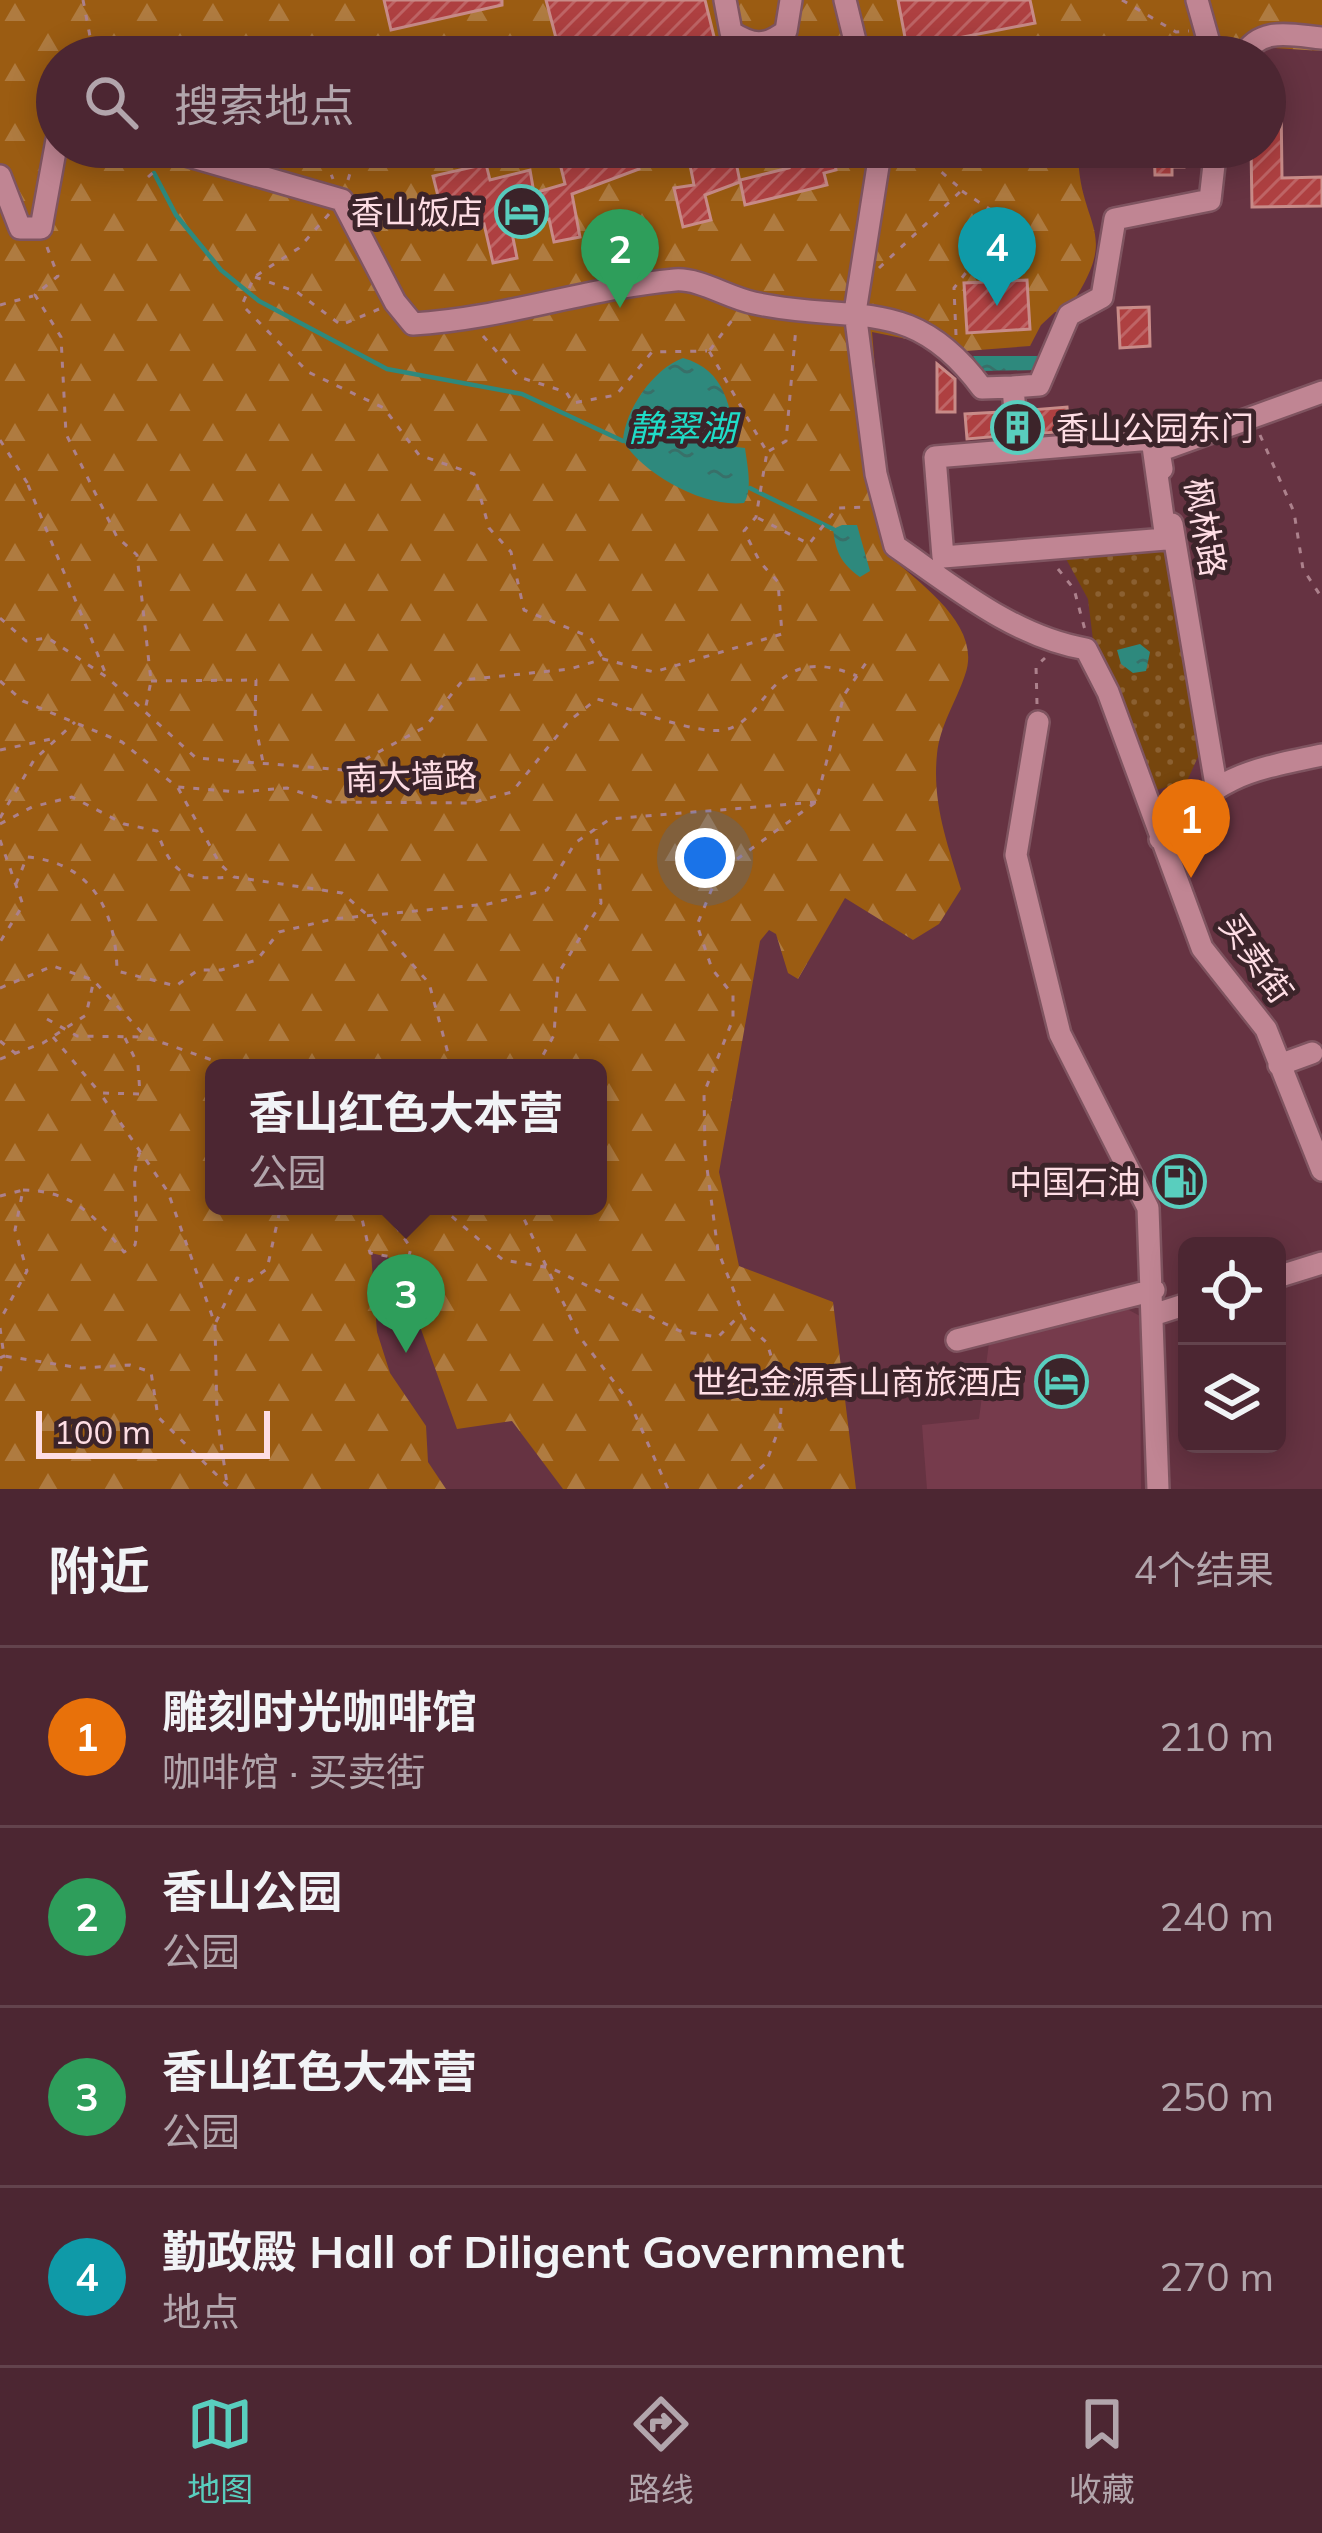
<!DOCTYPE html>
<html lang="zh">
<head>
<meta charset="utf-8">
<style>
	:root { --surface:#4c2632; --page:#56323e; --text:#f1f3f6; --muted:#b2a5ac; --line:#63434d; --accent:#59cebe }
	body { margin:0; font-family:Mulish,"Noto Sans SC",sans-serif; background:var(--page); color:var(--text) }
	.controls { position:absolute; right:36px; bottom:36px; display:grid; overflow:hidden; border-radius:18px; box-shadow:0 6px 30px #0003 }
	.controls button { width:108px; height:108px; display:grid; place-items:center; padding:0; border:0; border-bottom:3px solid var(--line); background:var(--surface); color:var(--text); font:60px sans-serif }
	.scale { position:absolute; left:36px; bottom:30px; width:234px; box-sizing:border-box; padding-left:12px; border:6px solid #fedde4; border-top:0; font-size:33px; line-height:42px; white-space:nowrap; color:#fedde4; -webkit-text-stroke:9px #3c242a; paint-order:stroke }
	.you { position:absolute; left:705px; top:858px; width:42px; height:42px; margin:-30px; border:9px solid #fff; border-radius:50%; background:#1a73e8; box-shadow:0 0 0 18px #1a73e833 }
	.badge { display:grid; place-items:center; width:78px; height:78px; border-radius:50%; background:var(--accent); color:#fff; font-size:39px; font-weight:700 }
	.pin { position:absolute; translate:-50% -99px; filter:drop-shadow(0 3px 6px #0008) }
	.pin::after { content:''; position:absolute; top:63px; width:42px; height:36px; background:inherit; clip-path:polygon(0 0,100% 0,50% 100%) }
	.popup { position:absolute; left:205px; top:1059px; width:402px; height:156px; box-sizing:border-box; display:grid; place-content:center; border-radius:18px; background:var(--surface); filter:drop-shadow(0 3px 9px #0005); font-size:39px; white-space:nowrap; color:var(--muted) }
	.popup b { font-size:45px; color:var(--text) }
	.popup::after { content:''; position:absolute; left:50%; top:100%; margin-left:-24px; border:24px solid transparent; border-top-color:var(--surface) }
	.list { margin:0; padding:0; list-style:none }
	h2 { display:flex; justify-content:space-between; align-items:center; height:156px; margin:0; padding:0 48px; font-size:51px }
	h2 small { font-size:39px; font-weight:400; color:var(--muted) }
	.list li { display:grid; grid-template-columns:78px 1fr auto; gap:36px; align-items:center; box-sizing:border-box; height:180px; padding:0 48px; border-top:3px solid var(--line) }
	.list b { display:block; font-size:45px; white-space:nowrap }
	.list p { margin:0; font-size:39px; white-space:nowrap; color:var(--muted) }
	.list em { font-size:39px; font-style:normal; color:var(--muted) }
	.icon { flex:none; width:66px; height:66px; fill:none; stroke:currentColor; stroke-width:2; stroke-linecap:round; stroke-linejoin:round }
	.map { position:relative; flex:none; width:1322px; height:1489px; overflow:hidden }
	.search { position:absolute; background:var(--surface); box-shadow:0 6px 30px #0003; left:36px; right:36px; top:36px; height:132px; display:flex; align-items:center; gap:30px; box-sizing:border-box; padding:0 42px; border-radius:66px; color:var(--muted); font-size:45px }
	.sheet { height:876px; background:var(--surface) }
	nav { display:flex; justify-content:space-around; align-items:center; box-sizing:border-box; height:168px; border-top:3px solid var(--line); background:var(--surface); font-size:33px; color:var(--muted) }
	nav a { display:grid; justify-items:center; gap:6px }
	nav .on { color:var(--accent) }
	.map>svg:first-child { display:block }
	.built { fill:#763b4c }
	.grass { fill:url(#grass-dots) }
	.forest { fill:url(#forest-firs); fill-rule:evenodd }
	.water { fill:url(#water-ripples) }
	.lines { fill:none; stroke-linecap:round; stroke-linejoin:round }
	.stream { stroke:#2e897d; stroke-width:4.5 }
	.building { fill:url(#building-hatch); stroke:#c88b88; stroke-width:3 }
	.minor-casing { stroke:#7f5460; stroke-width:26 }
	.path { stroke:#ac818c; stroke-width:3; stroke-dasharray:6 9; stroke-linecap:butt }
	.minor { stroke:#c08593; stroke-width:21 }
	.labels { text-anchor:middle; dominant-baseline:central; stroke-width:10; stroke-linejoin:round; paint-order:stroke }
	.poi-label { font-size:33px; fill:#fedde4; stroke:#3c242a; text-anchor:end }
	.street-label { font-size:33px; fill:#fedde4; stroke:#3c242a }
	.water-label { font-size:36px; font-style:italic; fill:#1fdcc8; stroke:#3c242a }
</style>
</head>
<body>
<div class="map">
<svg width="1322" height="1489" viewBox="0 0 1322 1489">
	<defs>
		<pattern id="grass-dots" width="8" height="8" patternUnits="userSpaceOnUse" patternTransform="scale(3)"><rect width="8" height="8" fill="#76460e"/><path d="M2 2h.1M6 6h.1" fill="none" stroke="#8b6031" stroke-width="1.8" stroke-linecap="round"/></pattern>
		<pattern id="forest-firs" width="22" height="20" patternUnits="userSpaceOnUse" patternTransform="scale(3)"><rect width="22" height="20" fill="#9b5c12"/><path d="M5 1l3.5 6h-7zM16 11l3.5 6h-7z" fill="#af7b40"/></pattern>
		<pattern id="water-ripples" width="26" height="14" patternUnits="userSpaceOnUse" patternTransform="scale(3)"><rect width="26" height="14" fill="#2e897d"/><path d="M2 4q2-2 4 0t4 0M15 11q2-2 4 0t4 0" fill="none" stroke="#387069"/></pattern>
		<pattern id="building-hatch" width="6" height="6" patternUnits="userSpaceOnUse" patternTransform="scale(3)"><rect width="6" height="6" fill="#ae4041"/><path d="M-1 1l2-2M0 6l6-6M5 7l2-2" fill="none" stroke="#be6465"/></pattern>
	</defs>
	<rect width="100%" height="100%" fill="#663342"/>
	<path class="built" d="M 1127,1309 L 1140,1316 L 1141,1489 L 927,1489 L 922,1425 L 979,1419 L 989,1343 Z"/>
	<path class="grass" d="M 1166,539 L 1202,748 L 1187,781 L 1150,792 L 1094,648 L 1088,599 L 1059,546 Z"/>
	<path class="forest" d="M 0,0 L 1322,0 L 1322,51 L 1109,38 L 1100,57 L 57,57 L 57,147 L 1078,147 C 1077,232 1126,227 1066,312 L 1055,312 L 1041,325 L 1030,346 L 966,351 L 872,332 L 891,557 C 921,585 983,626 965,675 C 956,702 940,725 937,754 C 932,803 947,842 961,889 L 939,924 L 913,940 L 845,898 L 798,979 L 788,973 L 776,934 L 769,930 L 760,941 L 719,1172 L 739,1266 L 833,1302 L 856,1489 L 563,1489 L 512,1421 L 457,1429 L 418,1321 L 412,1279 L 388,1257 L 371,1253 L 377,1332 L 390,1373 L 426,1426 L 428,1462 L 446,1489 L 0,1489 ZM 214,1068 L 598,1068 L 598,1206 L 214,1206 Z"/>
	<path class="water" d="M 973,356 L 1046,356 L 1038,370 L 982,371 Z
		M 683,358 C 726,370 731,408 736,447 L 745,448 C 747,464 753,489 744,503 C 704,508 643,474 623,441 C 625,410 653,369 683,358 Z
		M 842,525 L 857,525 L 870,571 L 860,577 C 841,563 836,553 833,529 Z
		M 1140,644 L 1150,652 L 1146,671 L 1133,673 L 1121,664 L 1117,650 Z"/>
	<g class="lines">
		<path class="stream" d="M 154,173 L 176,215 L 221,270 L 259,301 L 387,369 L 522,394 L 623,441
			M 750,488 L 833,529"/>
	</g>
	<path class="building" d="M 384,0 L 502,0 L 502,5 L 391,30 Z
		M 546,0 L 705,0 L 719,57 L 561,57 Z
		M 898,0 L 1030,0 L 1035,23 L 907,48 Z
		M 1281,101 L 1282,178 L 1322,177 L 1322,206 L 1252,207 L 1251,147 L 1265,147 L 1265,102 Z
		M 556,147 L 633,147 L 639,169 L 572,194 L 580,237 L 554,242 L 549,219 L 511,228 L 517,258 L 493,263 L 484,224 L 472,226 L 466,197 L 440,204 L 433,176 L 486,164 L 490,180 L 530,170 L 534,193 L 565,184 Z
		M 703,147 L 733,147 L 740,182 L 705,195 L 711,220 L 683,227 L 674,188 L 694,185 L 689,160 L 706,157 Z
		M 783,147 L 832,147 L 836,170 L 824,173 L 827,185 L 745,205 L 740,180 L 789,168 Z
		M 1154,147 L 1184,147 L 1184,167 L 1172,167 L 1172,175 L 1155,175 Z
		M 1027,280 L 1030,329 L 967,333 L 964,283 Z
		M 1149,307 L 1150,346 L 1120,348 L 1118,308 Z
		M 937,364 L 955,379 L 955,412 L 937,412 Z
		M 1067,407 L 1069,431 L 1032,434 L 1030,410 Z
		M 1000,412 L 1002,436 L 967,439 L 965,414 Z"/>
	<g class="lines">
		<defs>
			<path id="minor" d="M 725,0 L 731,32 C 753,46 765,47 786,31 L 791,0
				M 845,0 L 859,57
				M 1197,0 L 1213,57
				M 1243,57 C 1259,26 1291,35 1322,38
				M 158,147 L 342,200 L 395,302 L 413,324 C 502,319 587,288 675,280 C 699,278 729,298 754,303 C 853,325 911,292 982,388 L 1013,387
				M 881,147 L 855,312 L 876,474 L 895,546 C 953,586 1014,637 1086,649 L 1108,692 L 1202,948 L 1266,1029 L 1322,1170
				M 0,176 L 20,228 L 41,228 L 57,140
				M 1152,439 L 1166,539 L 943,557 L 935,457 Z
				M 1018,450 L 1013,387 L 1039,385 L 1069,315 L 1102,297 L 1115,219 L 1210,200 L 1216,147
				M 1162,469 L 1159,451 L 1322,392
				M 1172,524 L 1216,785
				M 1038,722 L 1016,855 L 1060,1034 L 1148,1208 L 1158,1489
				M 1160,839 C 1219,776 1240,772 1322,755
				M 1279,1065 L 1312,1053
				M 1277,1277 L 1322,1263
				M 1156,1314 L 1187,1304
				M 957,1340 L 1154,1290"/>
		</defs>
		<use href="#minor" class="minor-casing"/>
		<path class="path" d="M 83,0 L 94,57
			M 1122,0 L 1176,32 L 1189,31
			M 287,57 L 297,49 L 306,57
			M 320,147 L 333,179
			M 148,177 L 157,169
			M 348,180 L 358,147
			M 329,214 L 299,248 L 254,277 L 242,305 L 308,372 L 384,408 L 419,455 L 474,474 L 489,528 L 511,552 L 524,610 L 590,637 L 602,657
			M 47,247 L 58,276 L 35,295 L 61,337 L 66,434 L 117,537 L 137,555 L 151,681 L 145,711
			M 879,268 L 962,190 L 913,147
			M 255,277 L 297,292 L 341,325 L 379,309
			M 0,305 L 33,296
			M 956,335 L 954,288 L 985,248 L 991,210 L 962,191
			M 483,336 L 519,377 L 566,392 L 573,403 L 616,395 L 652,352 L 707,351
			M 710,350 L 733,319
			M 1260,435 L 1294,512 L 1303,569 L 1322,598
			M 0,440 L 28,484
			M 769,451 L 786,441 L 796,327
			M 28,485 L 107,677
			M 758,518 L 809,544 L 837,508 L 868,507
			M 1058,569 L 1074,589 L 1085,630
			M 0,618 L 26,641 L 48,638 L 108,678 L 196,758 L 345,770 L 425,727 L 463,680 L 570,669 L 603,659 L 654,672 L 782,634 L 778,582 L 760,562 L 744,531 L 756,517 L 767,452 L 709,351
			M 0,681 L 23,701 L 122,742 L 177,787 L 240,792 L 287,788 L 330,802 L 471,803 L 512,792 L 569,721 L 597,699 C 627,707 696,735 724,730 C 770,721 769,639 857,676
			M 151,681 L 256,680 L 255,724 L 263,762
			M 1037,704 L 1036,666 L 1045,658
			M 0,750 L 56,738
			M 178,788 L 220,864 L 234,877 L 342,893 L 372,919 L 429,983 L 452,1068
			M 0,818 L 34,760 L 75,722
			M 0,824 L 32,807 L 72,797 L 124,824 L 157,831 C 173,877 186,880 232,877
			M 0,840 L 23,905 L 0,942
			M 16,884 L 27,857 C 93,863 116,912 117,971 L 176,986 L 198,970 L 221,970 L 257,960 L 279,932 L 333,919 L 488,904 L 547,890 L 575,843 L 610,819 L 816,802
			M 0,988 L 53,966 L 93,980 L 146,1037 L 235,1068
			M 47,1019 L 77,1036 L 143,1037
			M 53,1037 L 100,1093
			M 125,1038 L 138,1065 L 140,1094 L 100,1093 L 168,1192 L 215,1324 L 217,1416 L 227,1484
			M 0,1041 L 15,1053
			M 0,1059 L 43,1043 L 86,1015 L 93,984
			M 322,1068 L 324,1065
			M 536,1068 L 554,1035 L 558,974 L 601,903 L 596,829
			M 23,1190 C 73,1191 94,1215 124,1252 L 135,1245 C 141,1215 128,1178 140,1152
			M 0,1196 L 23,1190 L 15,1230 L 27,1271 L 0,1320
			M 359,1206 L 370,1253 L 408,1260 L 411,1248 L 395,1225 L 396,1206
			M 424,1206 L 449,1214 L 503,1260 L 551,1268 L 680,1331 L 718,1337 L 742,1313
			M 518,1206 L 579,1336 L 630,1403 L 668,1489
			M 216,1322 L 237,1278 L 250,1281 L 267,1269 L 280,1210 L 289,1206
			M 0,1328 L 4,1356 L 81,1368 L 130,1365 L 151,1372 L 158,1417 L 231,1489
			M 0,1358 L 4,1356 L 0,1371
			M 738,1489 L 766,1463 L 780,1426 L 782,1391 L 767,1343 L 747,1324 L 718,1251 L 705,1153 L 704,1093 L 733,1019 L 733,995 L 712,969 L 697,925 L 713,886 L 733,862 L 816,802 L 844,695 L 870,657"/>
		<use href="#minor" class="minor"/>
	</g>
	<defs>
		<symbol id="hotel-ring" viewBox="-11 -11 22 22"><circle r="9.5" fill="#3c242a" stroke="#59cebe" stroke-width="1.5"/><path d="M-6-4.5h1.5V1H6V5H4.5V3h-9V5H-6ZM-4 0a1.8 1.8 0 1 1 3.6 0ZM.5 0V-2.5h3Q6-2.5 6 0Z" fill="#59cebe"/></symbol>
		<symbol id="building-ring" viewBox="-11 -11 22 22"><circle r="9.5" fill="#3c242a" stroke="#59cebe" stroke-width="1.5"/><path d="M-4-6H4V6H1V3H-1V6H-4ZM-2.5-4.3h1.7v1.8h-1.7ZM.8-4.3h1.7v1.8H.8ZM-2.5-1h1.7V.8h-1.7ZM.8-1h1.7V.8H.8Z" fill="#59cebe"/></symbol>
		<symbol id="fuel-ring" viewBox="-11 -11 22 22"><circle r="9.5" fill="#3c242a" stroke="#59cebe" stroke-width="1.5"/><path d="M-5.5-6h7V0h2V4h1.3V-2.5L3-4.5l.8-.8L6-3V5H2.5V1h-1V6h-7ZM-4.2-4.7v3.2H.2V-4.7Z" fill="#59cebe"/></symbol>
	</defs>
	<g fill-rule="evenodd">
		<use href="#hotel-ring" x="492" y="182" width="59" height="59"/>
		<use href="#building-ring" x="988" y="398" width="59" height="59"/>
		<use href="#fuel-ring" x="1150" y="1152" width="59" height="59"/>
		<use href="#hotel-ring" x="1032" y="1352" width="59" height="59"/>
	</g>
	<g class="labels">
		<g class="poi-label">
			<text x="483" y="211">香山饭店</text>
			<text x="1056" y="427" text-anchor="start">香山公园东门</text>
			<text x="1141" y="1181">中国石油</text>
			<text x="1023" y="1381">世纪金源香山商旅酒店</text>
		</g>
		<g class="street-label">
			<text transform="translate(1206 527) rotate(80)">枫林路</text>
			<text transform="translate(411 776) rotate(-2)">南大墙路</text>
			<text transform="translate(1257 958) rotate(55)">买卖街</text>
		</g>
		<g class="water-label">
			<text x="682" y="427">静翠湖</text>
		</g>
	</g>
</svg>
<div class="controls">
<button><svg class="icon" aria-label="locate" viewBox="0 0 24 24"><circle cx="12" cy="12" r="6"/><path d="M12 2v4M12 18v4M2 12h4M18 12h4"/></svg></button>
<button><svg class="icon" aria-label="layers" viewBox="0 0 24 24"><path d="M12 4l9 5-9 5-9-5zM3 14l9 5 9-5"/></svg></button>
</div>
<div class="scale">100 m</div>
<div class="you"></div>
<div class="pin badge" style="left:1191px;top:878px;background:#e8710a">1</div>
<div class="pin badge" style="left:620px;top:308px;background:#2e9e5b">2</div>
<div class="pin badge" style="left:406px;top:1353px;background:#2e9e5b">3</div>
<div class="popup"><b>香山红色大本营</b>公园</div>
<div class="pin badge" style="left:997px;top:306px;background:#0f9aa8">4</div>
<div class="search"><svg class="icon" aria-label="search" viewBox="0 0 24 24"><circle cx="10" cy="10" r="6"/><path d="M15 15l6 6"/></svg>搜索地点</div>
</div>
<section class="sheet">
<h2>附近<small>4个结果</small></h2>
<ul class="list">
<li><span class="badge" style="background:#e8710a">1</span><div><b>雕刻时光咖啡馆</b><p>咖啡馆 · 买卖街</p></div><em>210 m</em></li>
<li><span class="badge" style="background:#2e9e5b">2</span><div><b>香山公园</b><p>公园</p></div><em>240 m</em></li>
<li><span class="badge" style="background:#2e9e5b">3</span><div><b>香山红色大本营</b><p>公园</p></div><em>250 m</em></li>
<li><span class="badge" style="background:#0f9aa8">4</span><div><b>勤政殿 Hall of Diligent Government</b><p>地点</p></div><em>270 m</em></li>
</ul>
</section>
<nav>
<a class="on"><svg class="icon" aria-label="map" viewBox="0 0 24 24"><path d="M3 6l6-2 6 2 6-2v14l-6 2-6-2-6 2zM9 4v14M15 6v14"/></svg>地图</a>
<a><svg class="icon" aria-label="directions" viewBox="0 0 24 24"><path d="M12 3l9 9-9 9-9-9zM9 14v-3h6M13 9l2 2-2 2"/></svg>路线</a>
<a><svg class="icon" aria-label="saved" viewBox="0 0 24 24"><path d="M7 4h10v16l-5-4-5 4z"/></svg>收藏</a>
</nav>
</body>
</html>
